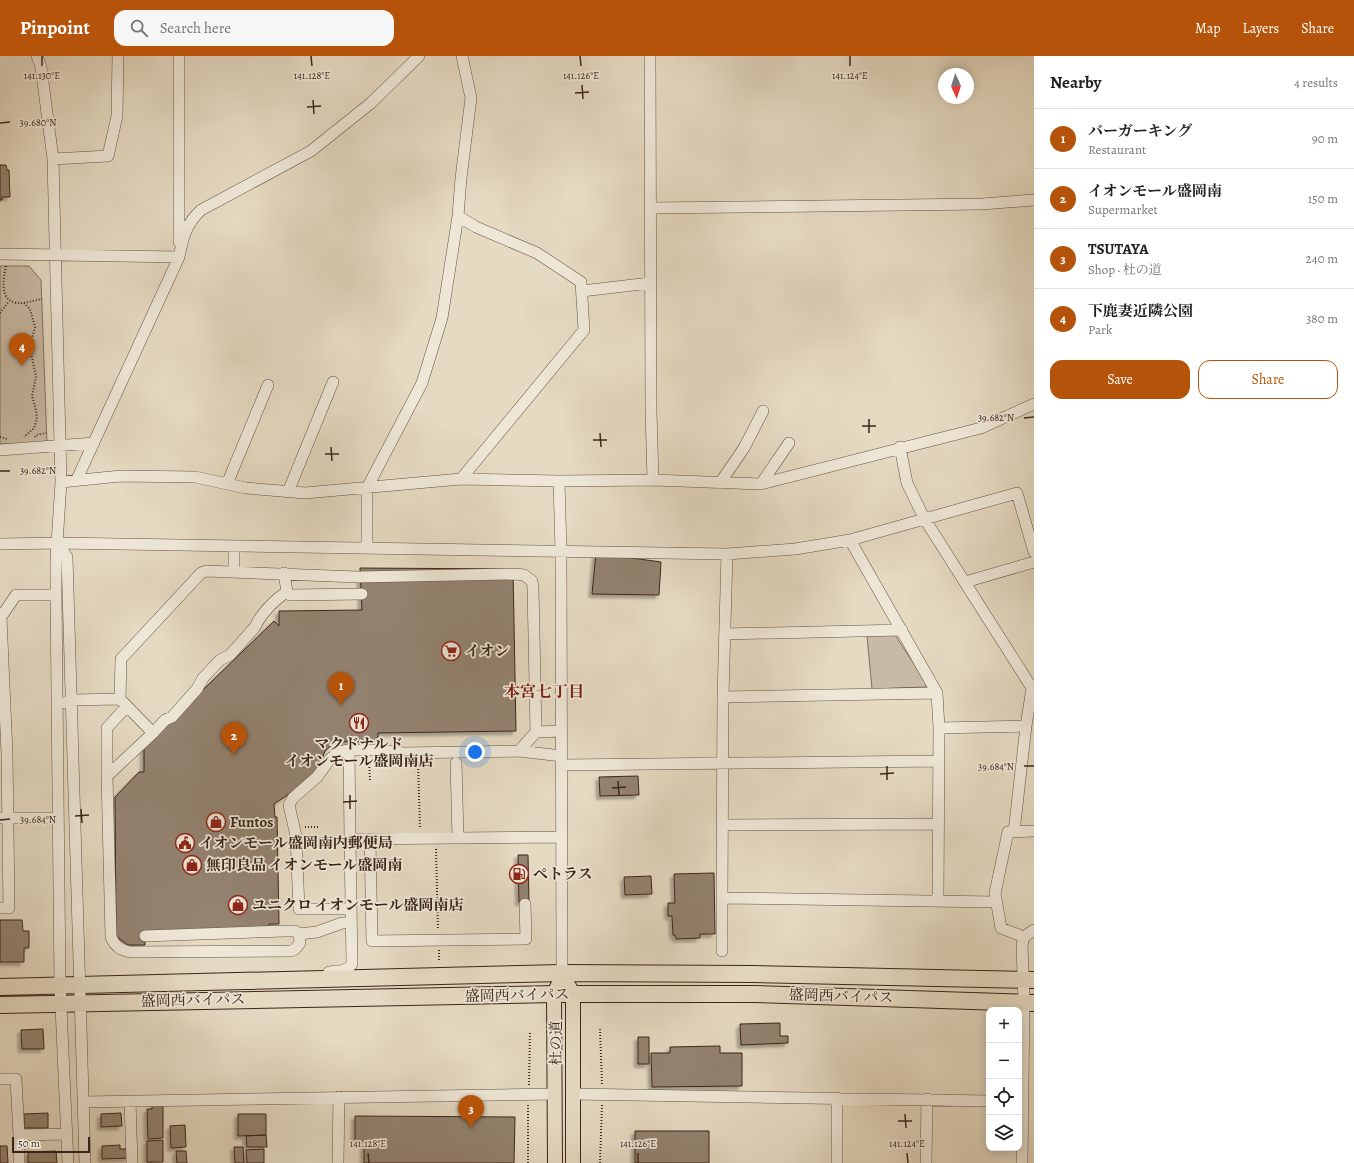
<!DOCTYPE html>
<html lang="en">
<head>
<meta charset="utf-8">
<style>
	:root { --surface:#fff; --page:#f6f6f6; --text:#202124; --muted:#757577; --line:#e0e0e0; --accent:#b45309 }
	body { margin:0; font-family:Alegreya,"Noto Serif JP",serif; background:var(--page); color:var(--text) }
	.controls { position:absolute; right:12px; bottom:12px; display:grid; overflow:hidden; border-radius:8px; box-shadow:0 2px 10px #0003 }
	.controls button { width:36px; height:36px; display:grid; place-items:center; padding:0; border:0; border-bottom:1px solid var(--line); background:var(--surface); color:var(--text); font:20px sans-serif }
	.compass { position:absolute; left:938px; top:12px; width:36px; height:36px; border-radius:50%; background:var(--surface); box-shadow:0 2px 10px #0003; rotate:177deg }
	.scale { position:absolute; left:12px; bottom:10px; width:78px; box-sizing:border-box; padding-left:4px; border:2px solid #3b251a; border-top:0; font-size:11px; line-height:14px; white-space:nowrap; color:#3b251a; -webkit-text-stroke:3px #eee7d7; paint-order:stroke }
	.you { position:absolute; left:475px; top:696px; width:14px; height:14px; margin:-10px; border:3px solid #fff; border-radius:50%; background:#1a73e8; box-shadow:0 0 0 6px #1a73e833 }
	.badge { display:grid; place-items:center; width:26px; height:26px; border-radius:50%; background:var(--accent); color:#fff; font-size:13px; font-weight:700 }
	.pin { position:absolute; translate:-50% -33px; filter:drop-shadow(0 1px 2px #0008) }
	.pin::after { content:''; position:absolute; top:21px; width:14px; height:12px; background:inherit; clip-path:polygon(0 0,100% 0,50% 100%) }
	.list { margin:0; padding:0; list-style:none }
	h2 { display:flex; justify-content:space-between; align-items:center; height:52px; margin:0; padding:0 16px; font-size:17px }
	h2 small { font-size:13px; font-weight:400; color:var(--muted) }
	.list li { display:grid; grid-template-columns:26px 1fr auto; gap:12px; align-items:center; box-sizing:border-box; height:60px; padding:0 16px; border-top:1px solid var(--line) }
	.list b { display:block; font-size:15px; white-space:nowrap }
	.list p { margin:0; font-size:13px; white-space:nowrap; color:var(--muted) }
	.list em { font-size:13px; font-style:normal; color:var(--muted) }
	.actions { display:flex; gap:8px; padding:12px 16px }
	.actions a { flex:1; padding:9px 0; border:1px solid var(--accent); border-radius:12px; text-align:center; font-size:14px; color:var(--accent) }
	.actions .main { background:var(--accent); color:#fff }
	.icon { flex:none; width:22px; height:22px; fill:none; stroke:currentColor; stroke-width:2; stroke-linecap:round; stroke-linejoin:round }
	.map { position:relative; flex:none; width:1034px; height:1107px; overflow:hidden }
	header { display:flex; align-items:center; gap:24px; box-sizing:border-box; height:56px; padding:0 20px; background:var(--accent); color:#fff }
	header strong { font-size:19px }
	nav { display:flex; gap:22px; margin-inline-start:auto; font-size:14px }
	.search { width:280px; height:36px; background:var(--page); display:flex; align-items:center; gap:10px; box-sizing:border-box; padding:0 14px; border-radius:12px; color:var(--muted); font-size:15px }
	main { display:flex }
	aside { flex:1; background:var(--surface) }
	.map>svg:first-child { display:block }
	.green { fill:#c8bba5; stroke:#827060 }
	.building { fill:#938371; stroke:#3b251a; filter:url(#shadow) }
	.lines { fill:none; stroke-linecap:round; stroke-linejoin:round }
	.minor-casing { stroke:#665244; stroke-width:12 }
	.major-casing { stroke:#3b251a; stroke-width:16 }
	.highway-casing { stroke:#3b251a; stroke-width:18 }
	.path { stroke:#3b251a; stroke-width:2; stroke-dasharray:1 2; stroke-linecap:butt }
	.minor { stroke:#eee7d7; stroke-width:11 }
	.major { stroke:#e5dac2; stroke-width:14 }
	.highway { stroke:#e5dac2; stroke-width:16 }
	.ticks { fill:none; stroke:#3b251a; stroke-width:1.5 }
	.labels { text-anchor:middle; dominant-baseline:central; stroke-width:3.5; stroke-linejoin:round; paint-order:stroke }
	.poi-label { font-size:15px; font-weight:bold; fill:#3b251a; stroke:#eee7d7; text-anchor:start }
	.street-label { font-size:15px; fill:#3b251a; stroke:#eee7d7 }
	.neighbourhood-label { font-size:16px; font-weight:bold; fill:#7a1f14; stroke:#eee7d7 }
	.ticks-label { font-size:10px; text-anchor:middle; fill:#3b251a; stroke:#eee7d7; stroke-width:3.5; stroke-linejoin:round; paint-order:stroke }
</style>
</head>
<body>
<header>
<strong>Pinpoint</strong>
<div class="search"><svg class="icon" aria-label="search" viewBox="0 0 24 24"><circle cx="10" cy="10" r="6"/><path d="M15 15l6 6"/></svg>Search here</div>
<nav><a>Map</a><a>Layers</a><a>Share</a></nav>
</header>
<main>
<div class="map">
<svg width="1034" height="1107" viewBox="0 0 1034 1107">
	<defs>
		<filter id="shadow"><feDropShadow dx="-3.5" dy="3.5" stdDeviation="1" flood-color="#0004"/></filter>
	</defs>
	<rect width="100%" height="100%" fill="#e5dac2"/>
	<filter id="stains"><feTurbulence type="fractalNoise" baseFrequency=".005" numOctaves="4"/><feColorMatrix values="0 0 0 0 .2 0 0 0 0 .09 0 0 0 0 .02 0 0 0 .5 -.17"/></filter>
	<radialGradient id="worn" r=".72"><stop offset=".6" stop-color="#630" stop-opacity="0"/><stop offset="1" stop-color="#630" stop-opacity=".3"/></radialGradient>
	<path class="green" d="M 0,210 L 29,210 L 41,224 L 47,388 L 0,388 Z
		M 895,579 L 927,628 L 925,631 L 872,633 L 867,580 Z"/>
	<path class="building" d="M 0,109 L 6,109 L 7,114 L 9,114 L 10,141 L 2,141 L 2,144 L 0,144 Z
		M 596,497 L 661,506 L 659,539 L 592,538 Z
		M 360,512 L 513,513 L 516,675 L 378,677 L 378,685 L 335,686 L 325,695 L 319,711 L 308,725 L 274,748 L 275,761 L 277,761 L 279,868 L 269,868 L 269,873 L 145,875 L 145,889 L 128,889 L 116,880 L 115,741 L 139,716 L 144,716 L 144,691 L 274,565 L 279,570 L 279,555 L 362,554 Z
		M 638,720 L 639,739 L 600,740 L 599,721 Z
		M 518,799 L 528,799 L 529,846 L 519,846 Z
		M 714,817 L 715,878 L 700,878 L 700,882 L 676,883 L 675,879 L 673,879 L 672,860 L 668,860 L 668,847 L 675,847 L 674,818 Z
		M 651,820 L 652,838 L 625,839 L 624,821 Z
		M 0,864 L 22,864 L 23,875 L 29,875 L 29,892 L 24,892 L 24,906 L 0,906 Z
		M 780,967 L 780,980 L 788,980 L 788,987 L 741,989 L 740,968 Z
		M 43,973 L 44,993 L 22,993 L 21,974 Z
		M 638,981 L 649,981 L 649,1008 L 638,1008 Z
		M 720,990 L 720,997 L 742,997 L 742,1030 L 652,1031 L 651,997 L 670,997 L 670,991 Z
		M 152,1050 L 163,1050 L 163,1082 L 148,1083 L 147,1053 L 152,1053 Z
		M 48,1057 L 48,1072 L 24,1072 L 24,1058 Z
		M 121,1057 L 122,1070 L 101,1071 L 101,1058 Z
		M 238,1058 L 266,1058 L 266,1079 L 238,1080 Z
		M 355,1060 L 515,1061 L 514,1107 L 364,1107 L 364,1085 L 355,1085 Z
		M 185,1069 L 186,1091 L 171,1092 L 170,1070 Z
		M 635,1075 L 709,1075 L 709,1107 L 635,1107 Z
		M 266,1079 L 267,1091 L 247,1091 L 246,1080 Z
		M 163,1084 L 163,1106 L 147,1106 L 147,1085 Z
		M 120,1089 L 120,1093 L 129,1093 L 129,1102 L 102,1103 L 102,1090 Z
		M 0,1090 L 7,1090 L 8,1107 L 0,1107 Z
		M 234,1091 L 243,1091 L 244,1107 L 235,1107 Z
		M 264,1093 L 264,1107 L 247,1107 L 246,1094 Z
		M 56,1095 L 57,1107 L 28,1107 L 28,1096 Z
		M 176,1095 L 186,1095 L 187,1107 L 177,1107 Z"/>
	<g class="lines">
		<defs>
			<path id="minor" d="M 37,0 L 41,11 L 53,103 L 61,426 L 56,503 L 56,539 L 60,929 L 68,1107
				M 650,0 L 651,355 L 653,424
				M 53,103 L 108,100 L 117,60 L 118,0
				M 651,152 L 982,148 L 1034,144
				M 458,160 L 476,171 L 537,197 L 581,226 L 584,274 L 461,423
				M 179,186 L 179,0
				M 0,198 L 179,201
				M 582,235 L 650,227
				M 900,391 L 907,427 L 924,462 L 1032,632 L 1026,670 L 1014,776
				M 0,394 L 94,387
				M 77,423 L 179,201 C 183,181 186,168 201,154 L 311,95 L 371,47 L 419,0
				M 559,425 L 561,495 L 562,917
				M 61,426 L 121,420 L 195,421 L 246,432 L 305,437 L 461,423 L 559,425 L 653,424 L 761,428 L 981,372 L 1034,348
				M 720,427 L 744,392 L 763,355
				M 227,428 L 268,329
				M 761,428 L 789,387
				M 288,436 L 333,326
				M 850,484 L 937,637 L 939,672 L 938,844
				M 58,487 L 67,501 L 85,1107
				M 0,488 L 58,487 L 727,498 L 795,493 L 850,484 L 1017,437 L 1034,496
				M 234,490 L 234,515
				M 367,492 L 367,432 L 422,327 L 442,262 L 458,160 L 461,122 L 471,42 L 462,0
				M 727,498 L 723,641 L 722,842 L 995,846
				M 284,517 L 287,536 L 290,539 L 362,538
				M 965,526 L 1034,506
				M 287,536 C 275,543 260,559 255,571 L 230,599 L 220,604 L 203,622 L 197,633 L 172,661 L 165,664 L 153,677 L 120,643 L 121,603 L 201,517 L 206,515 L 358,521 L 515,518 L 524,519 L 532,525 L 533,532 L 536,676
				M 725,578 L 902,574
				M 723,641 L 937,637
				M 65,647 L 71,644 L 120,643
				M 939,672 L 1026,670
				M 349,694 L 339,696 L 330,703 L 317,721 L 293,742 L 289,749 L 296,780 L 299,853 L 351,853
				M 519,695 L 536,676 L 562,675
				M 456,707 L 458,782
				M 562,709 L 939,705
				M 107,720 L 107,672 L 127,650
				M 0,762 L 58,762
				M 723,769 L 938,768
				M 350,783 L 349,694 L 380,694 L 404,697 L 519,695 L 562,700
				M 370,783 L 372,885 L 526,883 L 525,848
				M 0,852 L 9,852 L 7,698 L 1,561 L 16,539 L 56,539
				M 299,878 L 317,876 L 342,867 L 351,866
				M 145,880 L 285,875 L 295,875 L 299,878 L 300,887 L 295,893 L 291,895 L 130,896 C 121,894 115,891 111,881 L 107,720 L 153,677
				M 1024,881 L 1001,872 L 995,837 L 1008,776 L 1034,775
				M 722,895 L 722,842
				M 329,916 C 338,915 346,916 352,908 L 350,783 L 562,781
				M 0,1023 L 16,1023 L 19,1079 L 67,1078
				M 573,1038 L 989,1045
				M 130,1045 L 132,1107
				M 84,1046 L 555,1038
				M 19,1079 L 19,1107
				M 338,1107 L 339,1041
				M 837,1107 L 837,1042
				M 926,1107 L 927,1043
				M 1022,1107 L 1024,946 L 1022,889 L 1024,881 L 1034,874"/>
			<path id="major" d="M 562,917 L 573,938 L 573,1107
				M 555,1107 L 554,938 L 558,929"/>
			<path id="highway" d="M 0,931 L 562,917 L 753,918 L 1034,924
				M 0,949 L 554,938 L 754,938 L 1034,947"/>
		</defs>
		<use href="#minor" class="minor-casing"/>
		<use href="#major" class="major-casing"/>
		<use href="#highway" class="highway-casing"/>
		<path class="path" d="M 6,210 C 2,229 0,249 24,247 L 30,253 L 35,271 L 30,291 L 36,321 L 32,340 L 36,354 L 37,363 L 34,372 L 24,381
			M 24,247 L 42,243
			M 0,257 L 9,245
			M 0,381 L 7,383
			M 35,381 L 36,379 L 46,377
			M 369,705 L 370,724
			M 418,707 L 420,773
			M 305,771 L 318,771
			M 436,793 L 438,874
			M 439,894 L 439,906
			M 600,973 L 602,1028
			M 529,1029 L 530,975
			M 528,1107 L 528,1048
			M 600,1107 L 602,1049"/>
		<use href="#minor" class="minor"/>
		<use href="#major" class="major"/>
		<use href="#highway" class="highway"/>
	</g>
	<path class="ticks" d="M 42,0 L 42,10M 311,0 L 312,10M 580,0 L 581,10M 850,0 L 850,10M 582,29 L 583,43M 575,37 L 589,36M 313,44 L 314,58M 307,51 L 321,50M 0,67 L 10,66M 1024,362 L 1034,361M 869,363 L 869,377M 862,370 L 876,370M 600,377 L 601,391M 593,384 L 607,384M 331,391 L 332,405M 325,398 L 339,398M 0,415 L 10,415M 887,710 L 887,724M 1024,710 L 1034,710M 880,718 L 894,717M 618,725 L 619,739M 612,732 L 626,731M 350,739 L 350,753M 343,746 L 357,745M 81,753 L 82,767M 75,760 L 89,759M 0,764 L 10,763M 905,1058 L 906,1072M 898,1065 L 912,1065M 368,1097 L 369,1107M 638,1097 L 638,1107M 907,1097 L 908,1107"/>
	<defs>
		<symbol id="supermarket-ring" viewBox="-11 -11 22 22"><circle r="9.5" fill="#eee7d7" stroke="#8f2418" stroke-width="1.5"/><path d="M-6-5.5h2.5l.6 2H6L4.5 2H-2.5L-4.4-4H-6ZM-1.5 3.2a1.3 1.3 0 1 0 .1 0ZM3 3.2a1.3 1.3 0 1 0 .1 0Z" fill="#8f2418"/></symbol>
		<symbol id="restaurant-ring" viewBox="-11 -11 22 22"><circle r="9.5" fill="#eee7d7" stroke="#8f2418" stroke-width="1.5"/><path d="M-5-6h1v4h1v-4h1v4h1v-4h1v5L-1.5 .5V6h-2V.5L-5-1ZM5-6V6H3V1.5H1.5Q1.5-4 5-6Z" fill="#8f2418"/></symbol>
		<symbol id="shop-ring" viewBox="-11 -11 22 22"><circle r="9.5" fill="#eee7d7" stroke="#8f2418" stroke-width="1.5"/><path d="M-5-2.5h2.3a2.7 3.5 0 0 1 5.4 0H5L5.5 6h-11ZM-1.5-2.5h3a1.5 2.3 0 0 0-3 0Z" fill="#8f2418"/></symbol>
		<symbol id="civic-ring" viewBox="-11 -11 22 22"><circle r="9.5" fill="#eee7d7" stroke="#8f2418" stroke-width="1.5"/><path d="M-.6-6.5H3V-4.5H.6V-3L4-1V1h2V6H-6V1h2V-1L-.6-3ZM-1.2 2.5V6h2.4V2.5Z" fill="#8f2418"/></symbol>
		<symbol id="fuel-ring" viewBox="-11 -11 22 22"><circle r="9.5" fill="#eee7d7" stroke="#8f2418" stroke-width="1.5"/><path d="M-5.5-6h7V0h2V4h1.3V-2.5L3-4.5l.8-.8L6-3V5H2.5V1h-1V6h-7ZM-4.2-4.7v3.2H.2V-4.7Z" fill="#8f2418"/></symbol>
	</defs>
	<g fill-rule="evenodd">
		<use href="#supermarket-ring" x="440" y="584" width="22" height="22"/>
		<use href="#restaurant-ring" x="348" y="656" width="22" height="22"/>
		<use href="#shop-ring" x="205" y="755" width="22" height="22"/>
		<use href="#civic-ring" x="174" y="776" width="22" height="22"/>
		<use href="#shop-ring" x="181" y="798" width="22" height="22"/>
		<use href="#fuel-ring" x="508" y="807" width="22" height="22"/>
		<use href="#shop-ring" x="227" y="838" width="22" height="22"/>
	</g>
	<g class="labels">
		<g class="poi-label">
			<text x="465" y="595">イオン</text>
			<text x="359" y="688" text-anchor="middle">マクドナルド<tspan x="359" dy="17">イオンモール盛岡南店</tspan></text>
			<text x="230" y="766">Funtos</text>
			<text x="199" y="787">イオンモール盛岡南内郵便局</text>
			<text x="206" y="809">無印良品 イオンモール盛岡南</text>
			<text x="533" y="818">ペトラス</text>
			<text x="252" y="849">ユニクロ イオンモール盛岡南店</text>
		</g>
		<g class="street-label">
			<text transform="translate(517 939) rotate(-1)">盛岡西バイパス</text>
			<text transform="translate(841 940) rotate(2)">盛岡西バイパス</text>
			<text transform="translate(193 944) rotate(-1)">盛岡西バイパス</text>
			<text transform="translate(556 987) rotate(-90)">杜の道</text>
		</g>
		<g class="neighbourhood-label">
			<text x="544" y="636">本宮七丁目</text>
		</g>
	</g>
	<g class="ticks-label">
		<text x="42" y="23">141.130°E</text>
		<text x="312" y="23">141.128°E</text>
		<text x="581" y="23">141.126°E</text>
		<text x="850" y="23">141.124°E</text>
		<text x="38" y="70">39.680°N</text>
		<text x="996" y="365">39.682°N</text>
		<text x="38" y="418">39.682°N</text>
		<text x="996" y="714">39.684°N</text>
		<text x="38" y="767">39.684°N</text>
		<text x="368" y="1091">141.128°E</text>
		<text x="638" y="1091">141.126°E</text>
		<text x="907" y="1091">141.124°E</text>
	</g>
	<rect width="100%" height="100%" filter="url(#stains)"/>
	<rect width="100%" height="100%" fill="url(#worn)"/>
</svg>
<div class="controls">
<button>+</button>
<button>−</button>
<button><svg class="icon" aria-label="locate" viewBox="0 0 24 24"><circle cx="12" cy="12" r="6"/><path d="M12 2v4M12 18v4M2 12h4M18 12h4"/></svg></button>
<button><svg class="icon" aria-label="layers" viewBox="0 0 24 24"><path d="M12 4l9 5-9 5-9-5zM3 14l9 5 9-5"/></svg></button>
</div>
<svg class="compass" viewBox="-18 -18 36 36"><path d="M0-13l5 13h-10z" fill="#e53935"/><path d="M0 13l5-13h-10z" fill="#757577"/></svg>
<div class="scale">50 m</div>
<div class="you"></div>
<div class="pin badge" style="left:341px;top:649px">1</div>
<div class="pin badge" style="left:234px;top:699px">2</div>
<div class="pin badge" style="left:471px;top:1072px">3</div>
<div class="pin badge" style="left:22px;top:310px">4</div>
</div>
<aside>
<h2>Nearby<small>4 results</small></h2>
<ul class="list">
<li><span class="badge">1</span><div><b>バーガーキング</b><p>Restaurant</p></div><em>90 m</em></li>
<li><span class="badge">2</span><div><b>イオンモール盛岡南</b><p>Supermarket</p></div><em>150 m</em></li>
<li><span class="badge">3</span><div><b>TSUTAYA</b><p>Shop · 杜の道</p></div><em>240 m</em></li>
<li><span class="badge">4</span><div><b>下鹿妻近隣公園</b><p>Park</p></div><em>380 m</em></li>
</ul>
<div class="actions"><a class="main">Save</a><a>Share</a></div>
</aside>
</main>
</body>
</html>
